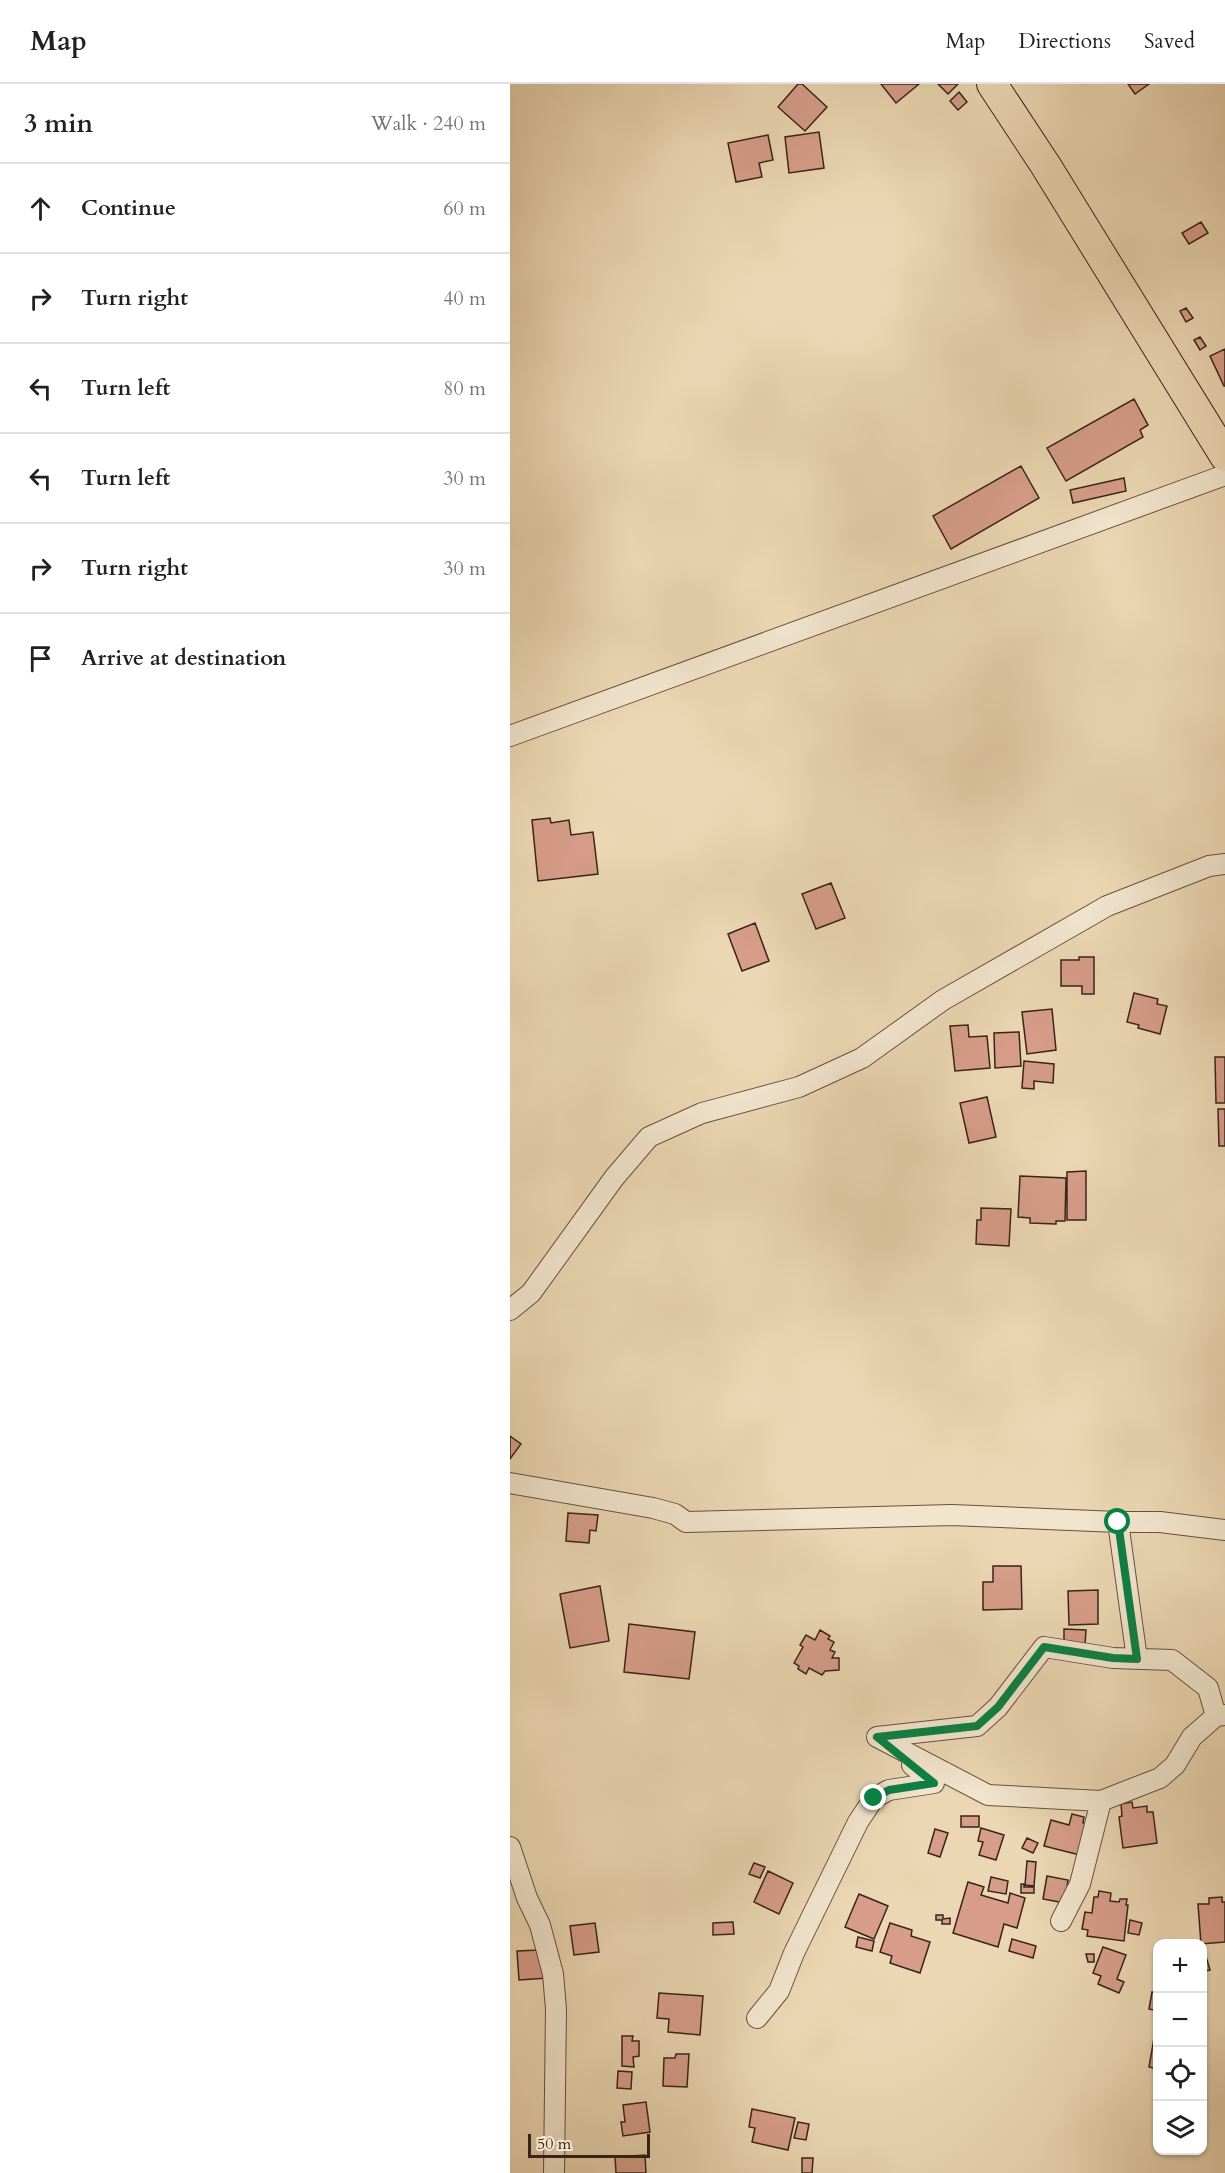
<!DOCTYPE html>
<html lang="en">
<head>
<meta charset="utf-8">
<style>
	:root { --surface:#fff; --page:#f6f6f6; --text:#202124; --muted:#757577; --line:#e0e0e0 }
	body { margin:0; font-family:Cardo,serif; background:var(--page); color:var(--text) }
	.controls { position:absolute; right:18px; bottom:18px; display:grid; overflow:hidden; border-radius:12px; box-shadow:0 2px 4px #0004 }
	.controls button { width:54px; height:54px; display:grid; place-items:center; padding:0; border:0; border-bottom:2px solid var(--line); background:var(--surface); color:var(--text); font:30px sans-serif }
	.scale { position:absolute; left:18px; bottom:15px; width:122px; box-sizing:border-box; padding-left:6px; border:3px solid #392418; border-top:0; font-size:16px; line-height:21px; white-space:nowrap; color:#392418; -webkit-text-stroke:4px #f2e5ce; paint-order:stroke }
	.stop { position:absolute; width:18px; height:18px; margin:-14px; border:4px solid #0b8043; border-radius:50%; background:#fff }
	.stop.end { background:#0b8043; border-color:#fff; box-shadow:0 2px 6px #0008 }
	.list { margin:0; padding:0; list-style:none }
	h2 { display:flex; justify-content:space-between; align-items:center; height:78px; margin:0; padding:0 24px; font-size:26px }
	h2 small { font-size:20px; font-weight:400; color:var(--muted) }
	.list li { display:grid; grid-template-columns:39px 1fr auto; gap:18px; align-items:center; box-sizing:border-box; height:90px; padding:0 24px; border-top:2px solid var(--line) }
	.list b { display:block; font-size:22px; white-space:nowrap }
	.list em { font-size:20px; font-style:normal; color:var(--muted) }
	.icon { flex:none; width:33px; height:33px; fill:none; stroke:currentColor; stroke-width:2; stroke-linecap:round; stroke-linejoin:round }
	.map { position:relative; flex:none; width:715px; height:2089px; overflow:hidden }
	header { display:flex; align-items:center; gap:36px; box-sizing:border-box; height:84px; padding:0 30px; background:var(--surface); border-bottom:2px solid var(--line) }
	header strong { font-size:28px }
	nav { display:flex; gap:33px; margin-inline-start:auto; font-size:21px }
	main { display:flex }
	aside { flex:1; background:var(--surface) }
	.map>svg:first-child { display:block }
	.building { fill:#d79d8a; stroke:#392418; stroke-width:1.5 }
	.lines { fill:none; stroke-linecap:round; stroke-linejoin:round }
	.street-casing { stroke:#66513f; stroke-width:22 }
	.primary-casing { stroke:#392418; stroke-width:32 }
	.street { stroke:#f2e5ce; stroke-width:20 }
	.primary { stroke:#ebd7b3; stroke-width:30 }
	.route { stroke:#0b8043; stroke-width:8 }
</style>
</head>
<body>
<header>
<strong>Map</strong>
<nav><a>Map</a><a>Directions</a><a>Saved</a></nav>
</header>
<main>
<aside>
<h2>3 min<small>Walk · 240 m</small></h2>
<ul class="list">
<li><svg class="icon" aria-label="ahead" viewBox="0 0 24 24"><path d="M12 20V5M6 11l6-6 6 6"/></svg><div><b>Continue</b></div><em>60 m</em></li>
<li><svg class="icon" aria-label="right" viewBox="0 0 24 24"><path d="M7 20v-9h11M14 6l5 5-5 5"/></svg><div><b>Turn right</b></div><em>40 m</em></li>
<li><svg class="icon" aria-label="left" viewBox="0 0 24 24"><path d="M17 20v-9H6M10 6l-5 5 5 5"/></svg><div><b>Turn left</b></div><em>80 m</em></li>
<li><svg class="icon" aria-label="left" viewBox="0 0 24 24"><path d="M17 20v-9H6M10 6l-5 5 5 5"/></svg><div><b>Turn left</b></div><em>30 m</em></li>
<li><svg class="icon" aria-label="right" viewBox="0 0 24 24"><path d="M7 20v-9h11M14 6l5 5-5 5"/></svg><div><b>Turn right</b></div><em>30 m</em></li>
<li><svg class="icon" aria-label="arrive" viewBox="0 0 24 24"><path d="M6 21V4h12l-3 4 3 4H6"/></svg><div><b>Arrive at destination</b></div></li>
</ul>
</aside>
<div class="map">
<svg width="715" height="2089" viewBox="0 0 715 2089">
	<rect width="100%" height="100%" fill="#ebd7b3"/>
	<filter id="stains"><feTurbulence type="fractalNoise" baseFrequency=".00333" numOctaves="4"/><feColorMatrix values="0 0 0 0 .2 0 0 0 0 .09 0 0 0 0 .02 0 0 0 .5 -.17"/></filter>
	<radialGradient id="worn" r=".72"><stop offset=".6" stop-color="#630" stop-opacity="0"/><stop offset="1" stop-color="#630" stop-opacity=".3"/></radialGradient>
	<path class="building" d="M 288,0 L 292,0 L 317,23 L 295,47 L 268,23 Z
		M 371,0 L 409,0 L 386,19 Z
		M 428,0 L 448,0 L 438,10 Z
		M 618,0 L 639,0 L 625,10 Z
		M 449,8 L 457,18 L 448,26 L 440,17 Z
		M 309,48 L 314,84 L 279,89 L 275,53 Z
		M 258,51 L 263,76 L 249,79 L 252,93 L 226,98 L 218,59 Z
		M 691,138 L 698,149 L 679,160 L 672,149 Z
		M 676,224 L 683,234 L 676,238 L 670,227 Z
		M 690,253 L 696,262 L 690,266 L 684,256 Z
		M 715,265 L 715,302 L 714,302 L 700,272 Z
		M 624,315 L 638,341 L 630,346 L 633,353 L 556,397 L 537,364 Z
		M 511,382 L 529,414 L 441,465 L 423,432 Z
		M 614,394 L 616,407 L 563,419 L 560,406 Z
		M 40,734 L 41,739 L 59,736 L 61,751 L 83,748 L 88,790 L 28,797 L 22,736 Z
		M 321,799 L 335,834 L 306,845 L 292,810 Z
		M 245,839 L 259,877 L 232,887 L 218,850 Z
		M 569,873 L 584,873 L 584,910 L 572,910 L 572,902 L 551,902 L 551,876 L 569,876 Z
		M 624,909 L 648,915 L 647,920 L 657,922 L 650,950 L 628,944 L 629,941 L 617,938 Z
		M 542,925 L 546,966 L 517,970 L 512,928 Z
		M 458,941 L 459,953 L 477,952 L 480,984 L 445,987 L 440,942 Z
		M 509,948 L 511,982 L 485,984 L 484,949 Z
		M 705,973 L 715,973 L 715,1019 L 706,1019 Z
		M 514,977 L 544,980 L 543,999 L 524,997 L 524,1005 L 512,1004 Z
		M 477,1013 L 486,1053 L 459,1059 L 450,1019 Z
		M 708,1025 L 715,1025 L 715,1062 L 709,1062 Z
		M 576,1087 L 576,1136 L 557,1136 L 557,1088 Z
		M 510,1092 L 556,1094 L 555,1137 L 546,1137 L 546,1140 L 520,1139 L 520,1134 L 508,1133 Z
		M 471,1124 L 501,1125 L 499,1162 L 466,1160 L 467,1136 L 471,1136 Z
		M 0,1352 L 11,1360 L 0,1375 Z
		M 58,1429 L 88,1431 L 86,1447 L 80,1446 L 79,1459 L 56,1457 Z
		M 483,1482 L 511,1482 L 512,1525 L 473,1526 L 473,1498 L 483,1498 Z
		M 90,1502 L 99,1557 L 60,1564 L 50,1510 Z
		M 588,1506 L 588,1540 L 559,1541 L 558,1507 Z
		M 119,1540 L 185,1548 L 179,1595 L 114,1588 Z
		M 554,1545 L 576,1546 L 575,1561 L 554,1560 Z
		M 310,1546 L 320,1552 L 318,1555 L 324,1558 L 320,1566 L 325,1568 L 322,1574 L 329,1574 L 329,1586 L 315,1587 L 312,1591 L 299,1584 L 296,1590 L 288,1585 L 289,1582 L 284,1579 L 293,1563 L 290,1561 L 296,1551 L 305,1556 Z
		M 622,1718 L 623,1724 L 637,1722 L 637,1728 L 643,1728 L 647,1759 L 613,1764 L 609,1733 L 612,1732 L 611,1720 Z
		M 562,1730 L 574,1733 L 573,1739 L 579,1740 L 570,1771 L 534,1762 L 541,1736 L 559,1741 Z
		M 451,1732 L 469,1732 L 469,1743 L 451,1743 Z
		M 471,1744 L 494,1751 L 486,1776 L 469,1771 L 473,1758 L 468,1757 Z
		M 425,1745 L 438,1749 L 430,1773 L 418,1769 Z
		M 517,1754 L 528,1759 L 523,1769 L 512,1764 Z
		M 517,1777 L 526,1778 L 524,1802 L 515,1801 Z
		M 244,1779 L 255,1783 L 250,1794 L 239,1790 Z
		M 258,1787 L 283,1799 L 269,1830 L 244,1818 Z
		M 537,1792 L 558,1796 L 555,1819 L 533,1815 Z
		M 481,1793 L 498,1797 L 496,1810 L 478,1807 Z
		M 458,1798 L 474,1803 L 471,1811 L 498,1819 L 500,1809 L 515,1814 L 507,1844 L 494,1840 L 488,1863 L 443,1849 Z
		M 511,1800 L 514,1800 L 514,1803 L 524,1803 L 524,1809 L 511,1809 Z
		M 589,1807 L 601,1809 L 600,1817 L 609,1818 L 610,1815 L 617,1815 L 616,1821 L 618,1821 L 614,1857 L 577,1852 L 578,1846 L 572,1845 L 575,1828 L 582,1829 L 584,1813 L 588,1813 Z
		M 349,1810 L 378,1822 L 364,1855 L 335,1843 Z
		M 712,1813 L 712,1818 L 715,1818 L 715,1858 L 691,1860 L 688,1820 L 699,1820 L 699,1814 Z
		M 426,1831 L 433,1831 L 433,1835 L 440,1834 L 440,1840 L 432,1840 L 432,1836 L 426,1836 Z
		M 620,1836 L 632,1839 L 629,1851 L 618,1849 Z
		M 223,1838 L 224,1850 L 203,1851 L 203,1839 Z
		M 85,1839 L 89,1868 L 64,1871 L 60,1842 Z
		M 380,1839 L 402,1846 L 401,1852 L 420,1858 L 410,1889 L 380,1879 L 382,1872 L 370,1868 Z
		M 348,1853 L 364,1857 L 362,1867 L 346,1863 Z
		M 502,1855 L 526,1862 L 523,1874 L 499,1867 Z
		M 593,1863 L 616,1871 L 607,1895 L 614,1898 L 609,1909 L 588,1900 L 591,1892 L 583,1889 Z
		M 30,1866 L 37,1894 L 9,1896 L 7,1867 Z
		M 695,1869 L 700,1886 L 692,1888 L 692,1870 Z
		M 576,1870 L 584,1870 L 584,1878 L 578,1878 Z
		M 642,1908 L 648,1910 L 648,1927 L 639,1925 Z
		M 149,1909 L 193,1912 L 190,1951 L 158,1948 L 159,1935 L 147,1934 Z
		M 646,1943 L 648,1943 L 648,1985 L 639,1983 Z
		M 112,1952 L 123,1952 L 122,1957 L 129,1957 L 129,1972 L 123,1973 L 124,1983 L 112,1982 Z
		M 166,1970 L 179,1970 L 177,2003 L 153,2002 L 154,1974 L 165,1974 Z
		M 108,1987 L 122,1988 L 121,2005 L 107,2004 Z
		M 136,2018 L 140,2048 L 113,2052 L 111,2038 L 115,2038 L 113,2021 Z
		M 242,2025 L 285,2034 L 278,2066 L 242,2058 L 245,2044 L 239,2043 Z
		M 288,2038 L 299,2040 L 296,2056 L 284,2054 Z
		M 135,2071 L 136,2089 L 106,2089 L 105,2073 Z
		M 292,2074 L 303,2074 L 302,2089 L 292,2089 Z"/>
	<g class="lines">
		<defs>
			<path id="street" d="M 0,652 L 715,391
				M 0,1226 L 21,1209 L 104,1094 L 139,1053 L 192,1029 L 289,1003 L 352,974 L 433,916 L 597,822 L 699,782 L 715,780
				M 0,1399 L 143,1424 L 165,1430 L 176,1438 L 442,1431 L 608,1438 L 650,1438 L 715,1446
				M 608,1438 L 627,1575
				M 367,1653 L 467,1642 L 488,1623 L 534,1563 L 603,1574 L 662,1576 L 698,1604 L 706,1632
				M 367,1653 L 478,1711 L 591,1717 L 650,1694 L 665,1681 L 682,1653 L 706,1632 L 715,1631
				M 0,1763 L 17,1814 L 30,1841 L 43,1890 L 46,1925 L 44,2089
				M 551,1837 L 570,1800 L 591,1717
				M 247,1934 L 269,1907 L 284,1869 L 348,1738 L 364,1714 L 379,1706 L 424,1699 L 402,1681"/>
			<path id="primary" d="M 482,0 L 536,82 L 715,372"/>
		</defs>
		<use href="#street" class="street-casing"/>
		<use href="#primary" class="primary-casing"/>
		<use href="#street" class="street"/>
		<use href="#primary" class="primary"/>
	</g>
	<g class="lines">
		<path class="route" d="M 364,1714 L 379,1706 L 424,1699 L 367,1653 L 467,1642 L 488,1623 L 534,1563 L 603,1574 L 627,1575 L 608,1438"/>
	</g>
	<rect width="100%" height="100%" filter="url(#stains)"/>
	<rect width="100%" height="100%" fill="url(#worn)"/>
</svg>
<div class="controls">
<button>+</button>
<button>−</button>
<button><svg class="icon" aria-label="locate" viewBox="0 0 24 24"><circle cx="12" cy="12" r="6"/><path d="M12 2v4M12 18v4M2 12h4M18 12h4"/></svg></button>
<button><svg class="icon" aria-label="layers" viewBox="0 0 24 24"><path d="M12 4l9 5-9 5-9-5zM3 14l9 5 9-5"/></svg></button>
</div>
<div class="scale">50 m</div>
<div class="stop" style="left:608px;top:1438px"></div>
<div class="stop end" style="left:364px;top:1714px"></div>
</div>
</main>
</body>
</html>
